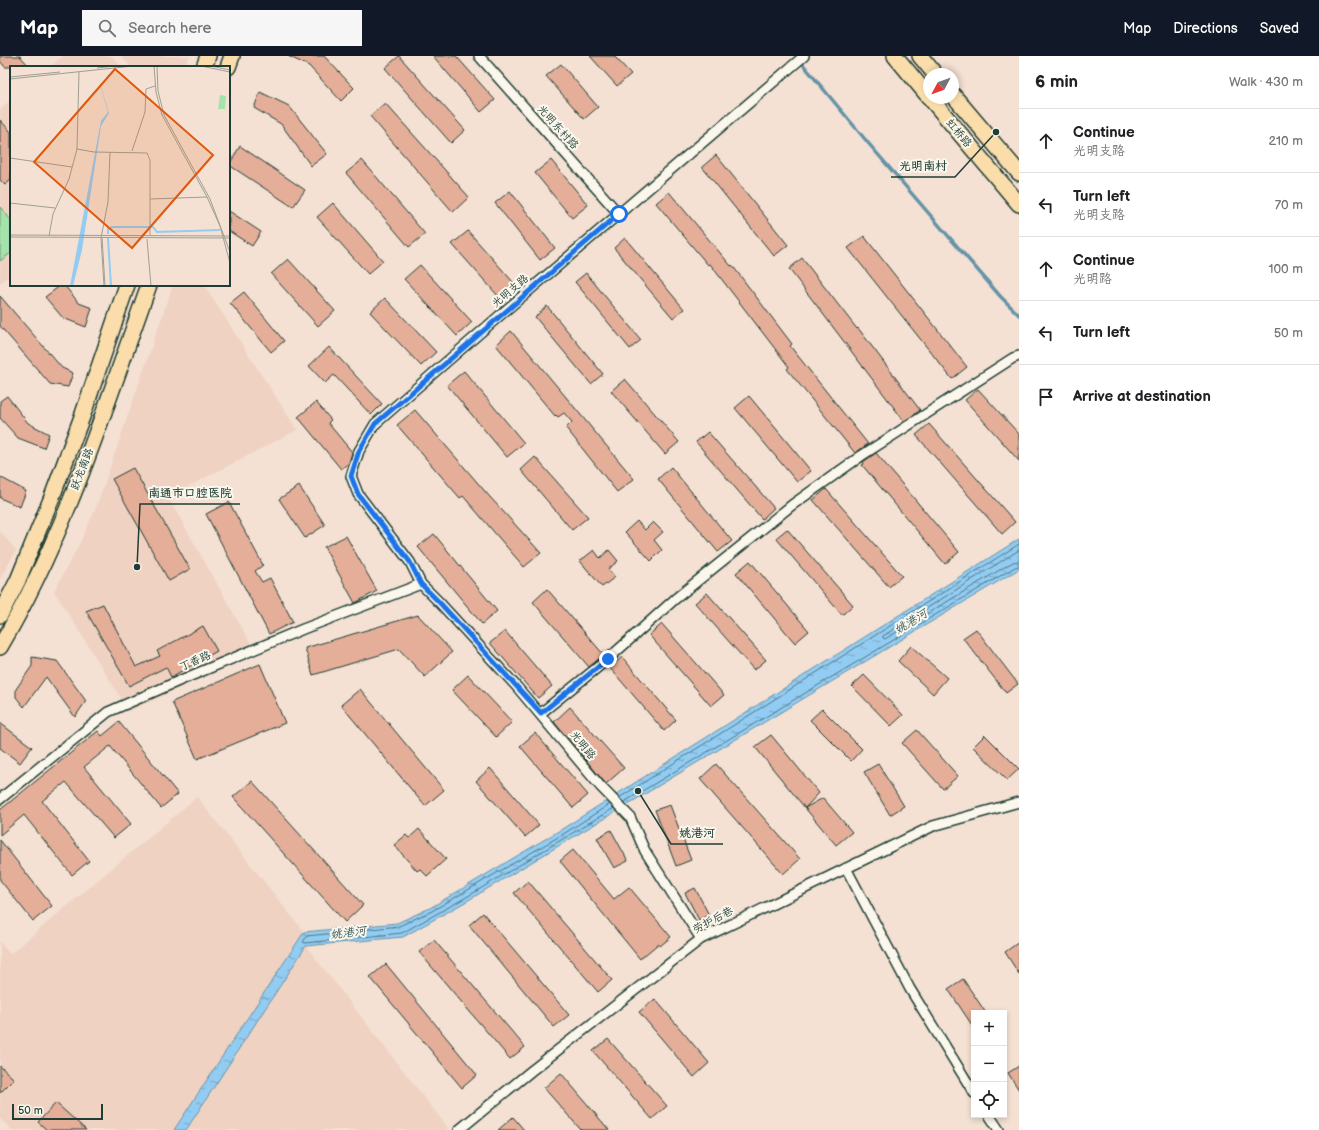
<!DOCTYPE html>
<html lang="en">
<head>
<meta charset="utf-8">
<style>
	:root { --surface:#fff; --page:#f6f6f6; --text:#202124; --muted:#757577; --line:#e0e0e0; --accent:#111827 }
	body { margin:0; font-family:"Balsamiq Sans","LXGW WenKai TC",sans-serif; background:var(--page); color:var(--text) }
	.controls { position:absolute; right:12px; bottom:12px; display:grid; overflow:hidden; border-radius:0px; box-shadow:0 2px 6px #0003 }
	.controls button { width:36px; height:36px; display:grid; place-items:center; padding:0; border:0; border-bottom:1px solid var(--line); background:var(--surface); color:var(--text); font:20px sans-serif }
	.compass { position:absolute; left:923px; top:12px; width:36px; height:36px; border-radius:50%; background:var(--surface); box-shadow:0 2px 6px #0003; rotate:229deg }
	.scale { position:absolute; left:12px; bottom:10px; width:91px; box-sizing:border-box; padding-left:4px; border:2px solid #1f3d34; border-top:0; font-size:11px; line-height:14px; white-space:nowrap; color:#1f3d34; -webkit-text-stroke:3px #fbf7ec; paint-order:stroke }
	.stop { position:absolute; width:12px; height:12px; margin:-9px; border:3px solid #1a73e8; border-radius:50%; background:#fff }
	.stop.end { background:#1a73e8; border-color:#fff; box-shadow:0 1px 4px #0008 }
	.list { margin:0; padding:0; list-style:none }
	h2 { display:flex; justify-content:space-between; align-items:center; height:52px; margin:0; padding:0 16px; font-size:17px }
	h2 small { font-size:13px; font-weight:400; color:var(--muted) }
	.list li { display:grid; grid-template-columns:26px 1fr auto; gap:12px; align-items:center; box-sizing:border-box; height:64px; padding:0 16px; border-top:1px solid var(--line) }
	.list b { display:block; font-size:15px; white-space:nowrap }
	.list p { margin:0; font-size:13px; white-space:nowrap; color:var(--muted) }
	.list em { font-size:13px; font-style:normal; color:var(--muted) }
	.icon { flex:none; width:22px; height:22px; fill:none; stroke:currentColor; stroke-width:2; stroke-linecap:round; stroke-linejoin:round }
	.map { position:relative; flex:none; width:1019px; height:1074px; overflow:hidden }
	header { display:flex; align-items:center; gap:24px; box-sizing:border-box; height:56px; padding:0 20px; background:var(--accent); color:#fff }
	header strong { font-size:19px }
	nav { display:flex; gap:22px; margin-inline-start:auto; font-size:14px }
	.search { width:280px; height:36px; background:var(--page); display:flex; align-items:center; gap:10px; box-sizing:border-box; padding:0 14px; border-radius:0px; color:var(--muted); font-size:15px }
	main { display:flex }
	aside { flex:1; background:var(--surface) }
	.map>svg:first-child { display:block }
	.built { fill:#efd2c2 }
	.grass { fill:#a4e3ab; stroke:#629070 }
	.water { fill:url(#water-ripples); stroke:#6593a7 }
	.lines { fill:none; stroke-linecap:round; stroke-linejoin:round }
	.shore { stroke:#4d7680; stroke-width:1 }
	.stream { stroke:#6593a7; stroke-width:3.5 }
	.building { fill:#e4ae99; stroke:#1f3d34 }
	.minor-casing { stroke:#1f3d34; stroke-width:12 }
	.primary-casing { stroke:#1f3d34; stroke-width:18 }
	.minor { stroke:#fbf7ec; stroke-width:9 }
	.primary { stroke:#faddab; stroke-width:15 }
	.route { stroke:#1a73e8; stroke-width:5 }
	.labels { text-anchor:middle; dominant-baseline:central; stroke-width:4; stroke-linejoin:round; paint-order:stroke }
	.street-label { font-size:11px; fill:#1f3d34; stroke:#fbf7ec }
	.water-label { font-size:12px; font-style:italic; fill:#365a5a; stroke:#fbf7ec }
	.inset-river { fill:none; stroke:#93ccf3; stroke-width:2 }
	.inset-road { fill:none; stroke:#9f9f93; stroke-width:1 }
	.view { fill:#de580e; fill-opacity:0.15; stroke:#de580e; stroke-width:2 }
	.inset-edge { fill:none; stroke:#1f3d34; stroke-width:2 }
	.leader { fill:none; stroke:#1f3d34; stroke-width:1.5 }
	.callout-dot { fill:#1f3d34; stroke:#fbf7ec; stroke-width:1.5 }
	.callout-label { font-size:12px; text-anchor:middle; font-weight:bold; fill:#1f3d34; stroke:#fbf7ec; stroke-width:4; stroke-linejoin:round; paint-order:stroke }
</style>
</head>
<body>
<header>
<strong>Map</strong>
<div class="search"><svg class="icon" aria-label="search" viewBox="0 0 24 24"><circle cx="10" cy="10" r="6"/><path d="M15 15l6 6"/></svg>Search here</div>
<nav><a>Map</a><a>Directions</a><a>Saved</a></nav>
</header>
<main>
<div class="map">
<svg width="1019" height="1074" viewBox="0 0 1019 1074">
	<defs>
		<pattern id="water-ripples" width="26" height="14" patternUnits="userSpaceOnUse"><rect width="26" height="14" fill="#93ccf3"/><path d="M2 4q2-2 4 0t4 0M15 11q2-2 4 0t4 0" fill="none" stroke="#77a7c6"/></pattern>
	</defs>
	<rect width="100%" height="100%" fill="#f4e1d3"/>
	<filter id="ink" filterUnits="userSpaceOnUse"><feTurbulence type="fractalNoise" baseFrequency=".025" numOctaves="2"/><feDisplacementMap in="SourceGraphic" scale="8" xChannelSelector="R" yChannelSelector="G"/><feConvolveMatrix kernelMatrix="1 2 1 2 8 2 1 2 1" color-interpolation-filters="sRGB"/></filter>
	<g filter="url(#ink)">
		<path class="built" d="M 63,0 L 112,0 L 122,11 L 50,11 Z
			M 121,0 L 189,0 L 185,11 L 131,11 Z
			M 11,44 L 11,218 L 0,227 L 0,54 Z
			M 173,229 L 204,229 L 297,374 L 168,441 L 256,597 L 129,655 L 54,535 L 80,487 L 97,449 Z
			M 0,475 L 16,494 L 0,523 Z
			M 197,741 L 304,876 L 174,1074 L 12,1074 L 0,1063 L 0,886 L 10,898 Z
			M 306,890 L 448,1072 L 446,1074 L 186,1074 Z"/>
		<path class="grass" d="M 0,151 L 11,164 L 11,197 L 0,205 Z"/>
		<path class="water" d="M 1019,483 L 1019,513 L 467,845 L 403,881 L 306,890 L 186,1074 L 174,1074 L 304,876 L 397,867 L 430,852 L 562,773 Z"/>
		<g class="lines">
			<path class="shore" d="M 1019,494 L 883,580 L 883,582 L 885,583 L 1013,506 L 1019,505
				M 619,742 L 1019,488
				M 624,746 L 1015,511 L 1019,510
				M 610,748 L 565,777 L 432,855 L 399,870 L 307,880 L 303,886 L 305,887 L 402,877 L 465,842 L 614,752"/>
			<path class="stream" d="M 796,0 L 869,88 L 1000,240 L 1019,259"/>
		</g>
		<path class="building" d="M 0,0 L 20,0 L 30,11 L 5,11 L 0,5 Z
			M 288,0 L 324,0 L 354,32 L 341,45 L 309,10 Z
			M 399,0 L 465,74 L 451,87 L 385,12 Z
			M 433,0 L 456,0 L 495,44 L 481,56 Z
			M 590,0 L 614,0 L 631,18 L 617,30 Z
			M 561,8 L 598,51 L 584,63 L 546,20 Z
			M 260,36 L 289,50 L 327,98 L 311,110 L 281,68 L 254,52 Z
			M 385,47 L 469,141 L 453,156 L 370,60 Z
			M 0,64 L 11,76 L 11,124 L 5,129 L 0,124 Z
			M 240,90 L 305,134 L 293,151 L 229,109 Z
			M 716,99 L 788,189 L 774,200 L 702,111 Z
			M 362,104 L 425,178 L 409,191 L 346,117 Z
			M 551,104 L 588,149 L 572,162 L 535,117 Z
			M 510,135 L 555,192 L 540,204 L 495,147 Z
			M 669,136 L 731,210 L 732,209 L 792,288 L 790,290 L 868,388 L 855,397 L 787,313 L 789,311 L 710,208 L 708,209 L 656,147 Z
			M 333,147 L 383,205 L 368,218 L 317,161 Z
			M 229,155 L 261,176 L 252,190 L 229,175 Z
			M 468,175 L 514,227 L 499,241 L 452,188 Z
			M 864,180 L 967,311 L 952,323 L 848,192 Z
			M 625,182 L 684,253 L 673,262 L 614,192 Z
			M 802,202 L 857,273 L 858,272 L 920,354 L 915,358 L 904,365 L 789,213 Z
			M 288,203 L 335,255 L 318,270 L 271,218 Z
			M 420,209 L 472,266 L 457,280 L 404,223 Z
			M 586,217 L 641,284 L 630,293 L 575,226 Z
			M 61,229 L 64,229 L 79,247 L 92,252 L 86,271 L 63,262 L 45,241 Z
			M 244,236 L 284,285 L 271,296 L 230,247 Z
			M 0,240 L 62,312 L 73,317 L 68,331 L 50,328 L 0,270 Z
			M 385,242 L 436,296 L 421,310 L 370,256 Z
			M 547,250 L 603,318 L 591,328 L 535,261 Z
			M 511,275 L 634,423 L 617,436 L 566,372 L 572,366 L 564,357 L 558,361 L 556,359 L 555,360 L 496,289 Z
			M 329,291 L 382,348 L 371,359 L 334,319 L 325,327 L 309,310 Z
			M 464,315 L 524,387 L 507,401 L 447,329 Z
			M 625,323 L 679,386 L 665,398 L 611,335 Z
			M 978,333 L 1019,378 L 1019,405 L 965,344 Z
			M 7,340 L 28,367 L 49,378 L 44,392 L 18,382 L 0,362 L 0,345 Z
			M 749,340 L 811,415 L 797,426 L 735,352 Z
			M 316,346 L 331,364 L 328,367 L 352,396 L 349,407 L 341,413 L 298,361 Z
			M 415,354 L 489,440 L 541,497 L 524,511 L 463,440 L 460,442 L 397,369 Z
			M 929,368 L 1015,466 L 1002,478 L 916,379 Z
			M 708,376 L 774,452 L 762,463 L 696,386 Z
			M 876,397 L 959,496 L 945,508 L 862,409 L 864,408 L 863,406 Z
			M 535,401 L 588,461 L 572,474 L 521,414 Z
			M 671,411 L 732,485 L 718,496 L 658,423 Z
			M 133,412 L 190,513 L 169,525 L 112,423 Z
			M 0,421 L 26,435 L 20,451 L 0,442 Z
			M 299,430 L 325,469 L 305,482 L 279,443 Z
			M 826,433 L 902,520 L 889,531 L 813,444 Z
			M 229,446 L 263,509 L 255,515 L 262,526 L 270,522 L 293,566 L 269,578 L 206,458 Z
			M 637,465 L 645,474 L 653,466 L 663,476 L 654,484 L 662,494 L 651,505 L 625,476 Z
			M 787,473 L 853,549 L 842,559 L 776,482 Z
			M 434,478 L 497,555 L 482,568 L 418,491 Z
			M 346,480 L 377,535 L 355,547 L 324,491 Z
			M 594,494 L 600,502 L 609,494 L 618,505 L 608,513 L 615,521 L 602,531 L 580,505 Z
			M 750,505 L 809,575 L 795,587 L 736,517 Z
			M 547,533 L 604,599 L 589,611 L 533,546 Z
			M 707,537 L 766,604 L 754,614 L 695,547 Z
			M 103,548 L 136,611 L 160,600 L 157,595 L 203,570 L 217,595 L 171,621 L 166,611 L 129,630 L 86,555 Z
			M 418,559 L 452,596 L 425,621 L 399,593 L 313,619 L 305,592 Z
			M 662,568 L 724,639 L 711,650 L 649,579 Z
			M 976,573 L 1018,628 L 1006,637 L 963,582 Z
			M 505,575 L 552,630 L 538,642 L 490,587 Z
			M 911,590 L 947,622 L 933,638 L 898,605 Z
			M 32,601 L 57,605 L 86,645 L 75,661 L 46,621 L 24,651 L 16,641 L 16,633 L 32,610 Z
			M 622,601 L 676,664 L 664,675 L 610,612 Z
			M 260,608 L 285,667 L 197,703 L 172,646 Z
			M 468,619 L 512,666 L 496,681 L 452,634 Z
			M 864,619 L 903,659 L 891,670 L 852,630 Z
			M 360,633 L 444,734 L 425,750 L 341,649 Z
			M 570,651 L 624,712 L 606,728 L 554,666 Z
			M 822,653 L 862,693 L 851,705 L 810,664 Z
			M 119,666 L 178,738 L 161,752 L 110,690 L 84,711 L 131,768 L 114,782 L 66,726 L 42,745 L 89,805 L 72,819 L 24,759 L 0,779 L 0,754 L 98,675 L 102,680 Z
			M 0,667 L 32,691 L 20,707 L 0,692 Z
			M 917,674 L 958,720 L 943,733 L 902,687 Z
			M 535,677 L 588,739 L 573,752 L 520,690 Z
			M 771,679 L 819,737 L 805,752 L 755,691 Z
			M 985,679 L 1019,713 L 1007,724 L 973,691 Z
			M 716,708 L 800,803 L 783,818 L 700,723 Z
			M 878,708 L 904,750 L 890,759 L 864,716 Z
			M 490,712 L 539,769 L 525,781 L 476,725 Z
			M 252,725 L 363,849 L 345,866 L 233,741 Z
			M 823,742 L 852,776 L 836,789 L 805,752 Z
			M 670,749 L 691,804 L 676,810 L 655,754 Z
			M 419,773 L 446,803 L 427,820 L 420,813 L 417,815 L 394,789 L 406,779 L 409,782 Z
			M 611,774 L 628,805 L 614,812 L 597,782 Z
			M 0,784 L 52,850 L 33,865 L 0,824 Z
			M 573,794 L 614,843 L 629,831 L 671,881 L 660,890 L 658,888 L 640,903 L 560,805 Z
			M 528,825 L 612,924 L 598,936 L 514,837 Z
			M 695,832 L 709,859 L 699,864 L 685,837 Z
			M 483,857 L 569,959 L 554,971 L 469,869 Z
			M 434,884 L 525,991 L 510,1003 L 419,896 Z
			M 1019,886 L 1019,918 L 1005,896 Z
			M 386,908 L 477,1019 L 462,1032 L 370,921 Z
			M 963,923 L 986,957 L 974,957 L 974,972 L 948,933 Z
			M 655,943 L 709,1007 L 694,1021 L 639,956 Z
			M 608,983 L 667,1050 L 652,1063 L 593,995 Z
			M 0,1010 L 14,1023 L 0,1037 Z
			M 1019,1010 L 1019,1034 L 1008,1017 Z
			M 561,1017 L 609,1074 L 581,1074 L 544,1032 Z
			M 56,1047 L 86,1074 L 47,1074 L 38,1066 Z
			M 513,1061 L 524,1074 L 498,1074 Z"/>
		<g class="lines">
			<defs>
				<path id="minor" d="M 479,0 L 619,158
					M 541,657 L 608,603 L 675,543 L 792,449 L 861,400 L 1013,302 L 1019,300
					M 0,743 L 108,656 L 181,624 L 303,573 L 421,528
					M 846,812 L 910,933 L 974,1037
					M 701,883 L 645,795 L 630,761 L 600,730 L 517,631 L 439,546 L 421,528 L 410,506 L 358,438 L 351,420 L 359,395 L 375,368 L 505,255 L 804,0
					M 989,1059 L 999,1074
					M 459,1074 L 531,1015 L 701,883 L 933,770 L 1019,746"/>
				<path id="primary" d="M 895,0 L 929,41
					M 920,0 L 935,18
					M 204,11 L 208,0
					M 228,11 L 232,0
					M 953,39 L 1019,117
					M 930,42 L 1019,148
					M 0,559 L 18,524 L 52,441 L 83,358 L 127,229
					M 0,591 C 66,479 105,351 149,229"/>
			</defs>
			<use href="#minor" class="minor-casing"/>
			<use href="#primary" class="primary-casing"/>
			<use href="#minor" class="minor"/>
			<use href="#primary" class="primary"/>
		</g>
	</g>
	<g class="lines" filter="url(#ink)">
		<path class="route" d="M 608,603 L 541,657 L 439,546 L 421,528 L 410,506 L 358,438 L 351,420 L 359,395 L 375,368 L 619,158"/>
	</g>
	<g class="labels">
		<g class="street-label">
			<text transform="translate(558 71) rotate(48)">光明东村路</text>
			<text transform="translate(959 77) rotate(50)">虹桥路</text>
			<text transform="translate(510 235) rotate(-40)">光明支路</text>
			<text transform="translate(82 413) rotate(-69)">跃龙南路</text>
			<text transform="translate(195 605) rotate(-23)">丁香路</text>
			<text transform="translate(583 689) rotate(51)">光明路</text>
			<text transform="translate(713 864) rotate(-28)">劳护后巷</text>
		</g>
		<g class="water-label">
			<text transform="translate(911 566) rotate(-32)">姚港河</text>
			<text transform="translate(348 877) rotate(-7)">姚港河</text>
		</g>
	</g>
	<g transform="translate(10 10)">
		<rect width="220" height="220" fill="#f4e1d3"/>
		<path d="M 210,29 L 216,30 L 215,43 L 208,43 Z" fill="#a4e3ab"/>
		<path d="M 87,8 L 99,47 L 91,60 L 72,184 L 63,220 L 60,220 L 91,55 L 98,46 Z" fill="#93ccf3"/>
		<path class="inset-river" d="M 98,168 L 98,163 L 102,161 L 143,161 L 147,166 L 210,164M 98,172 L 101,220"/>
		<path class="inset-road" d="M 144,0 L 146,26 L 152,49 L 197,131 L 210,160 L 220,197M 147,0 L 148,25 L 154,49 L 200,133 L 220,186M 191,0 L 220,6M 201,0 L 220,4M 87,2 L 105,0M 0,11 L 50,6M 0,13 L 123,0M 67,83 L 84,86 L 137,87 L 140,94 L 140,169M 122,85 L 135,46 L 136,23 L 145,20M 0,92 L 62,101M 140,133 L 197,131M 0,137 L 45,142M 0,169 L 220,170M 39,170 L 43,148 L 59,113 L 67,83 L 69,6M 0,171 L 220,172M 92,171 L 95,220M 137,173 L 141,220M 94,220 L 91,172 L 98,136 L 100,86"/>
		<path class="view" d="M 105,3 L 203,89 L 122,182 L 24,96 Z"/>
		<rect width="220" height="220" class="inset-edge"/>
	</g>
	<path class="leader" d="M996 76L955 121H891M137 511L140 448H240M638 735L671 788H723"/>
	<g class="callout-dot">
		<circle cx="996" cy="76" r="4"/>
		<circle cx="137" cy="511" r="4"/>
		<circle cx="638" cy="735" r="4"/>
	</g>
	<g class="callout-label">
		<text x="923" y="114">光明南村</text>
		<text x="190" y="441">南通市口腔医院</text>
		<text x="697" y="781">姚港河</text>
	</g>
</svg>
<div class="controls">
<button>+</button>
<button>−</button>
<button><svg class="icon" aria-label="locate" viewBox="0 0 24 24"><circle cx="12" cy="12" r="6"/><path d="M12 2v4M12 18v4M2 12h4M18 12h4"/></svg></button>
</div>
<svg class="compass" viewBox="-18 -18 36 36"><path d="M0-13l5 13h-10z" fill="#e53935"/><path d="M0 13l5-13h-10z" fill="#757577"/></svg>
<div class="scale">50 m</div>
<div class="stop" style="left:619px;top:158px"></div>
<div class="stop end" style="left:608px;top:603px"></div>
</div>
<aside>
<h2>6 min<small>Walk · 430 m</small></h2>
<ul class="list">
<li><svg class="icon" aria-label="ahead" viewBox="0 0 24 24"><path d="M12 20V5M6 11l6-6 6 6"/></svg><div><b>Continue</b><p>光明支路</p></div><em>210 m</em></li>
<li><svg class="icon" aria-label="left" viewBox="0 0 24 24"><path d="M17 20v-9H6M10 6l-5 5 5 5"/></svg><div><b>Turn left</b><p>光明支路</p></div><em>70 m</em></li>
<li><svg class="icon" aria-label="ahead" viewBox="0 0 24 24"><path d="M12 20V5M6 11l6-6 6 6"/></svg><div><b>Continue</b><p>光明路</p></div><em>100 m</em></li>
<li><svg class="icon" aria-label="left" viewBox="0 0 24 24"><path d="M17 20v-9H6M10 6l-5 5 5 5"/></svg><div><b>Turn left</b></div><em>50 m</em></li>
<li><svg class="icon" aria-label="arrive" viewBox="0 0 24 24"><path d="M6 21V4h12l-3 4 3 4H6"/></svg><div><b>Arrive at destination</b></div></li>
</ul>
</aside>
</main>
</body>
</html>
